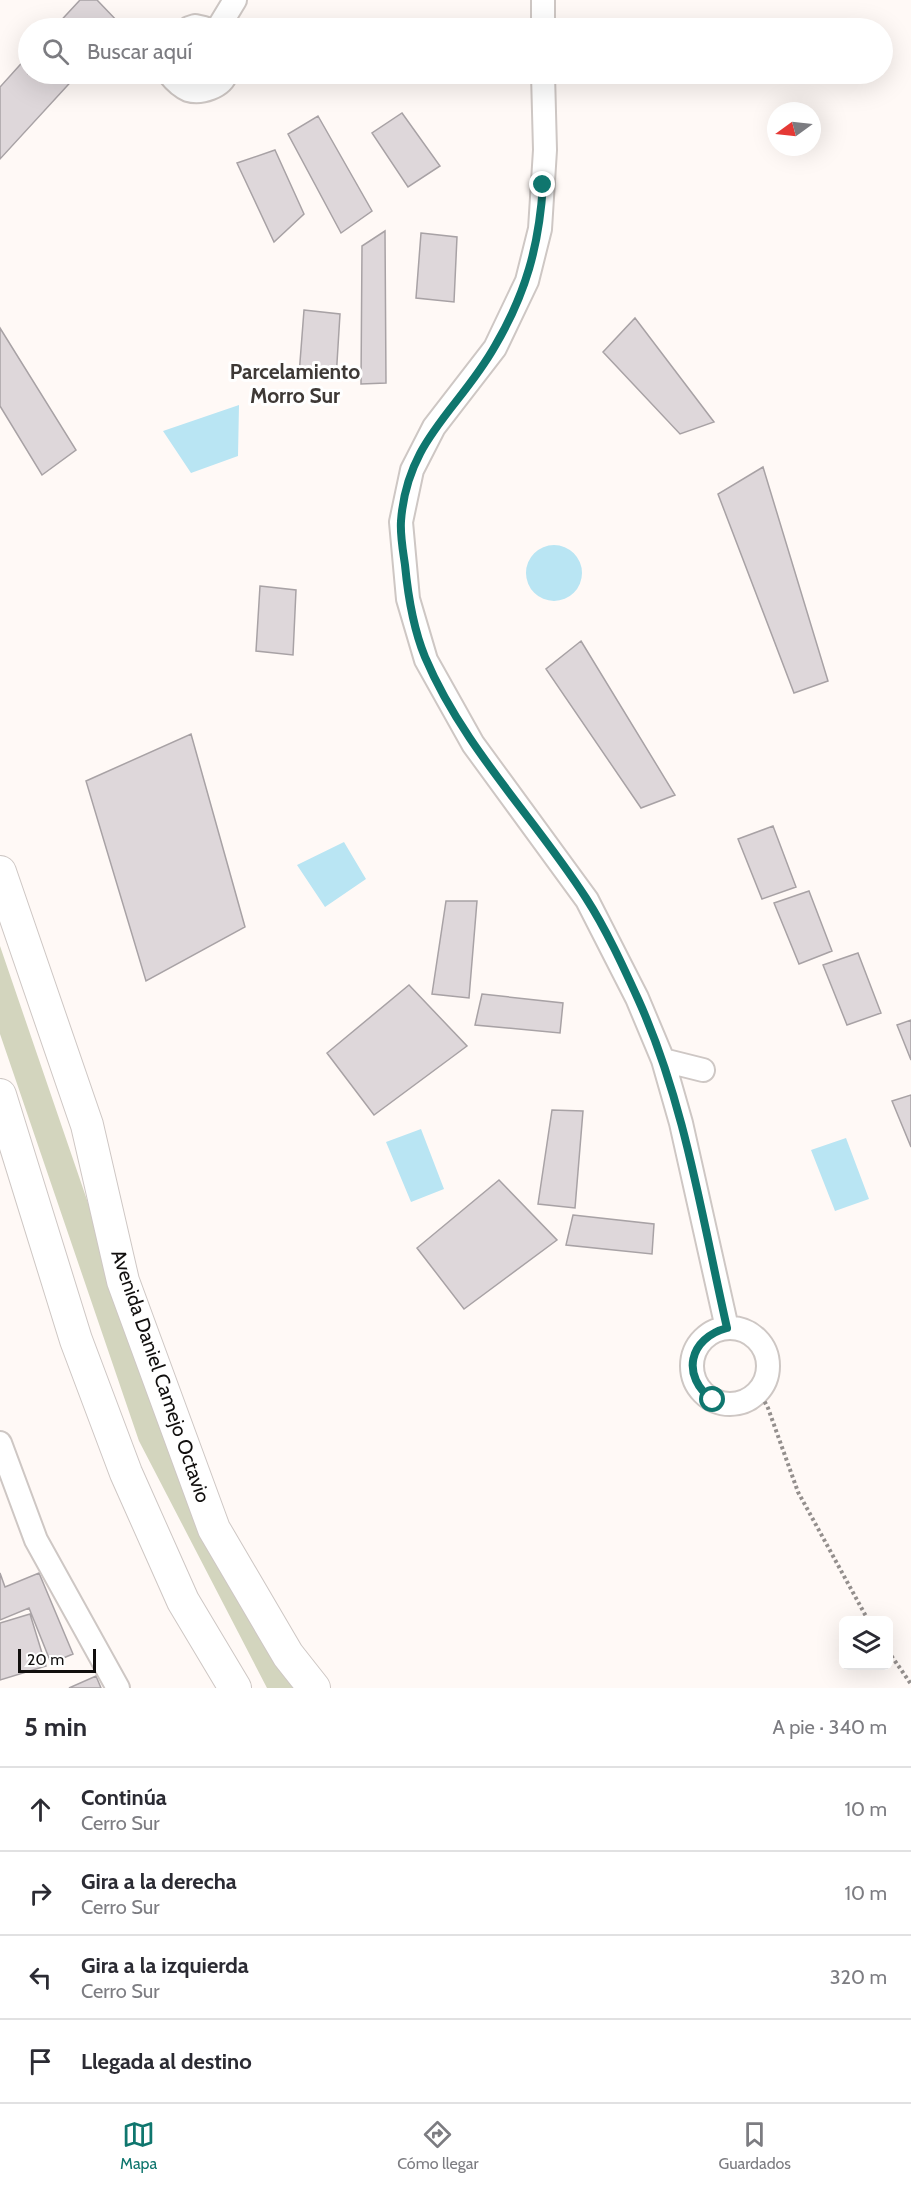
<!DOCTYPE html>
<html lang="es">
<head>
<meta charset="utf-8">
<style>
	:root { --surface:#fff; --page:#f2f2f3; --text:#2b2b33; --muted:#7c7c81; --line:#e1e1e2; --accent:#0f766e }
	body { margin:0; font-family:Cabin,sans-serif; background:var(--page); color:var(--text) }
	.controls { position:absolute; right:18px; bottom:18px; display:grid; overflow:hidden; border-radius:9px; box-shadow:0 6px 24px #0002 }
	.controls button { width:54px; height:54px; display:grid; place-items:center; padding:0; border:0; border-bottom:2px solid var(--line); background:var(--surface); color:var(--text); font:30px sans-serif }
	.compass { position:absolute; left:767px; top:102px; width:54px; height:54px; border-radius:50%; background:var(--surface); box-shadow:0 6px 24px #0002; rotate:255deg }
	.scale { position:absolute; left:18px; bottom:15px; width:78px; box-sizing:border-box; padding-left:6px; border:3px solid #110f0e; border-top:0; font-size:16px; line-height:21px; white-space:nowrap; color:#110f0e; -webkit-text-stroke:4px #fff; paint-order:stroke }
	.stop { position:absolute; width:18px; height:18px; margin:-14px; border:4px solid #0f766e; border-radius:50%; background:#fff }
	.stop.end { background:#0f766e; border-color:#fff; box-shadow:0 2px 6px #0008 }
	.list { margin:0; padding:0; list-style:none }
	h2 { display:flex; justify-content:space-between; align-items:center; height:78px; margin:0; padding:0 24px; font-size:26px }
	h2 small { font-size:20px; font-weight:400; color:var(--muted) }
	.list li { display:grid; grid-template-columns:39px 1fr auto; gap:18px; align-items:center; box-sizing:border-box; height:84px; padding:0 24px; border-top:2px solid var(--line) }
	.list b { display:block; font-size:22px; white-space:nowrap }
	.list p { margin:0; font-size:20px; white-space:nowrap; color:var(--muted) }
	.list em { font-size:20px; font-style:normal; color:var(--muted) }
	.icon { flex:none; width:33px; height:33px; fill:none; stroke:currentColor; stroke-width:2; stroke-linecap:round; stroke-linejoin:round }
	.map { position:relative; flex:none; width:911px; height:1688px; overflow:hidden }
	.search { position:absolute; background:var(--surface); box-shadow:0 6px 24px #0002; left:18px; right:18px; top:18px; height:66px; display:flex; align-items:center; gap:15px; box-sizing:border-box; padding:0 21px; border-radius:33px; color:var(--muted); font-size:22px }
	.sheet { height:414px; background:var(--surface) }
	nav { display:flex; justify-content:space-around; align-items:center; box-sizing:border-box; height:84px; border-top:2px solid var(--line); background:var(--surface); font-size:16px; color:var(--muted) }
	nav a { display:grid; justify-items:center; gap:3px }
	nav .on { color:var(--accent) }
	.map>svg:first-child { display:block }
	.green { fill:#d3d5be }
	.water { fill:#b9e5f3 }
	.building { fill:#ded7da; stroke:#a8a2a5; stroke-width:1.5 }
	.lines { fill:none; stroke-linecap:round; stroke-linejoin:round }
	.minor-casing { stroke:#cec7c4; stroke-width:26 }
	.secondary-casing { stroke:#cec7c4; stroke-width:34 }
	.path { stroke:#948f8d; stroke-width:4; stroke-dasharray:3 3; stroke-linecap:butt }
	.minor { stroke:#fff; stroke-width:22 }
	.secondary { stroke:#fff; stroke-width:32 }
	.route { stroke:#0f766e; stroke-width:8 }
	.labels { text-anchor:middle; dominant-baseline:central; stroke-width:6; stroke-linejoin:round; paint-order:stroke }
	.street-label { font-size:20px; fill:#110f0e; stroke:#fff }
	.neighbourhood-label { font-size:21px; font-weight:bold; fill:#3e3936; stroke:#fff }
</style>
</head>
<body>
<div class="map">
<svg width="911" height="1688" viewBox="0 0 911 1688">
	<rect width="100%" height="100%" fill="#fff9f6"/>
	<path class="green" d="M 0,946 L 186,1489 L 300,1688 L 267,1688 L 139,1441 L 0,1034 Z"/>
	<path class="water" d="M 239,405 L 238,456 L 191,473 L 163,431 Z
		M526 573a28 28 0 1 1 56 0a28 28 0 1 1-56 0Z
		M 344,842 L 366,879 L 325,907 L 297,865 Z
		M 421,1129 L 444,1189 L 411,1202 L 386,1142 Z
		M 846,1138 L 869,1199 L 835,1211 L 811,1150 Z"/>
	<path class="building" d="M 80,0 L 97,0 L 122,26 L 119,28 L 54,28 Z
		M 28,56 L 28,74 L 78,74 L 0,159 L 0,87 Z
		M 402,113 L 440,166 L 408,187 L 372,133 Z
		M 318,116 L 372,211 L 341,233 L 288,134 Z
		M 275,150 L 304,214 L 274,242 L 237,163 Z
		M 385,231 L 386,383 L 361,384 L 362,246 Z
		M 421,233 L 457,237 L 454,302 L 416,298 Z
		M 304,310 L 340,314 L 336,379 L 299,375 Z
		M 635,318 L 714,422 L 680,434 L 603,352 Z
		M 0,328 L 76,450 L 42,475 L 0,406 Z
		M 763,467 L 828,681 L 794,693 L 718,494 Z
		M 260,586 L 296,590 L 293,655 L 256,651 Z
		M 581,641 L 675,795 L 641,808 L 546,669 Z
		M 191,734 L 245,927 L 146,981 L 86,781 Z
		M 773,826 L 796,887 L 762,899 L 738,839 Z
		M 809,891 L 832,951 L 799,964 L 774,903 Z
		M 446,901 L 477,901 L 469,998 L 432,994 Z
		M 858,953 L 881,1013 L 847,1025 L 823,965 Z
		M 409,985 L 467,1046 L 374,1115 L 327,1053 Z
		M 482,994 L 563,1003 L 560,1033 L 475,1025 Z
		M 911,1020 L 911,1060 L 897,1025 Z
		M 911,1095 L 911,1147 L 892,1101 Z
		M 552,1110 L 583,1111 L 575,1208 L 538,1204 Z
		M 499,1180 L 557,1240 L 464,1309 L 417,1248 Z
		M 573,1215 L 654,1224 L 652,1254 L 566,1245 Z
		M 0,1573 L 5,1587 L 39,1573 L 73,1654 L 51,1663 L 29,1608 L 0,1620 Z
		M 30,1614 L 46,1666 L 0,1680 L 0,1623 Z
		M 96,1676 L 101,1688 L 69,1688 Z"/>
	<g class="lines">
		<defs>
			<path id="minor" d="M 189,28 L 195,26 L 204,28
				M 218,28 L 235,0
				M 543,28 L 543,0
				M 169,74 C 173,79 181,87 188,90 C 201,94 222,87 226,74
				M 543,74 L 545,150 L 540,229 L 527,281 L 495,348 L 434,427 L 412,470 L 401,522 L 408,599 L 426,660 L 473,744 L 587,900 L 637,998 L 663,1060 L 681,1123 L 727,1328
				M 663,1060 L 703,1070
				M692 1366a38 38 0 1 1 76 0a38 38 0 1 1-76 0Z
				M 0,1443 L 36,1540 L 118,1688"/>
			<path id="secondary" d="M 0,872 L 87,1125 L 123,1281 L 214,1529 L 288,1655 L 314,1688
				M 0,1095 L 76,1340 L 126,1473 L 183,1601 L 235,1688"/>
		</defs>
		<use href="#minor" class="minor-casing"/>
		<use href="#secondary" class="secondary-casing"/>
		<path class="path" d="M 759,1391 L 768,1408 L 798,1492 L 868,1620
			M 888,1651 L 911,1684"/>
		<use href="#minor" class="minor"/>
		<use href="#secondary" class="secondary"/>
	</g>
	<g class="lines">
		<path class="route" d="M 543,185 C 539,246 526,293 495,346 C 459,410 407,439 401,521 C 400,535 403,551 405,565 C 408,596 413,628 425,657 C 463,747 534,817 586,898 C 606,929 623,966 638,999 C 685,1103 702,1218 727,1328 C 689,1338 680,1376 713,1400"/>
	</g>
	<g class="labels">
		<g class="street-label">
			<text transform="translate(161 1376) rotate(71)">Avenida Daniel Camejo Octavio</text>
		</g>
		<g class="neighbourhood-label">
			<text x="295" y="371">Parcelamiento<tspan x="295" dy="24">Morro Sur</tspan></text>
		</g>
	</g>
</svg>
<div class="controls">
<button><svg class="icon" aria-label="layers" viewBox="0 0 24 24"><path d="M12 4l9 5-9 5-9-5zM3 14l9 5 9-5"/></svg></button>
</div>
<svg class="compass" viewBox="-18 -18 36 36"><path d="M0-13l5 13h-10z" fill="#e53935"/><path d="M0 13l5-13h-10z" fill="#7c7c81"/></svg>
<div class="scale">20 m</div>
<div class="stop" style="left:713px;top:1400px"></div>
<div class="stop end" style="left:543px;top:185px"></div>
<div class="search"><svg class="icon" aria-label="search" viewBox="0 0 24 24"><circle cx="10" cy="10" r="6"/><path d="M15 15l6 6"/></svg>Buscar aquí</div>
</div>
<section class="sheet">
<h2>5 min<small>A pie · 340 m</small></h2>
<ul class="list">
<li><svg class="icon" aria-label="ahead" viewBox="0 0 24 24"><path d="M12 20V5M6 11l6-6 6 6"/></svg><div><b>Continúa</b><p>Cerro Sur</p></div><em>10 m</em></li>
<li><svg class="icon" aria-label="right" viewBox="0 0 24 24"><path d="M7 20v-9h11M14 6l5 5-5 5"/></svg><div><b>Gira a la derecha</b><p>Cerro Sur</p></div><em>10 m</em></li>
<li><svg class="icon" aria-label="left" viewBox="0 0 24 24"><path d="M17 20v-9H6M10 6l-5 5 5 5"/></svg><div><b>Gira a la izquierda</b><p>Cerro Sur</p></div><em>320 m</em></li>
<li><svg class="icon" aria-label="arrive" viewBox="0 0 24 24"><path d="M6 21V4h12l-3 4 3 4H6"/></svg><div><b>Llegada al destino</b></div></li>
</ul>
</section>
<nav>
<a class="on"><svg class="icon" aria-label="map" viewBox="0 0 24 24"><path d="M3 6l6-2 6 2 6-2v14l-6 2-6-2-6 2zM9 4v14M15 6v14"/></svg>Mapa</a>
<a><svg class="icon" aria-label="directions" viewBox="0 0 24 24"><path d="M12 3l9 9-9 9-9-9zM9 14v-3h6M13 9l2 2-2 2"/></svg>Cómo llegar</a>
<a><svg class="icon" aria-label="saved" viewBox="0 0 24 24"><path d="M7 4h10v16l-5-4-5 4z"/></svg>Guardados</a>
</nav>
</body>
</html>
